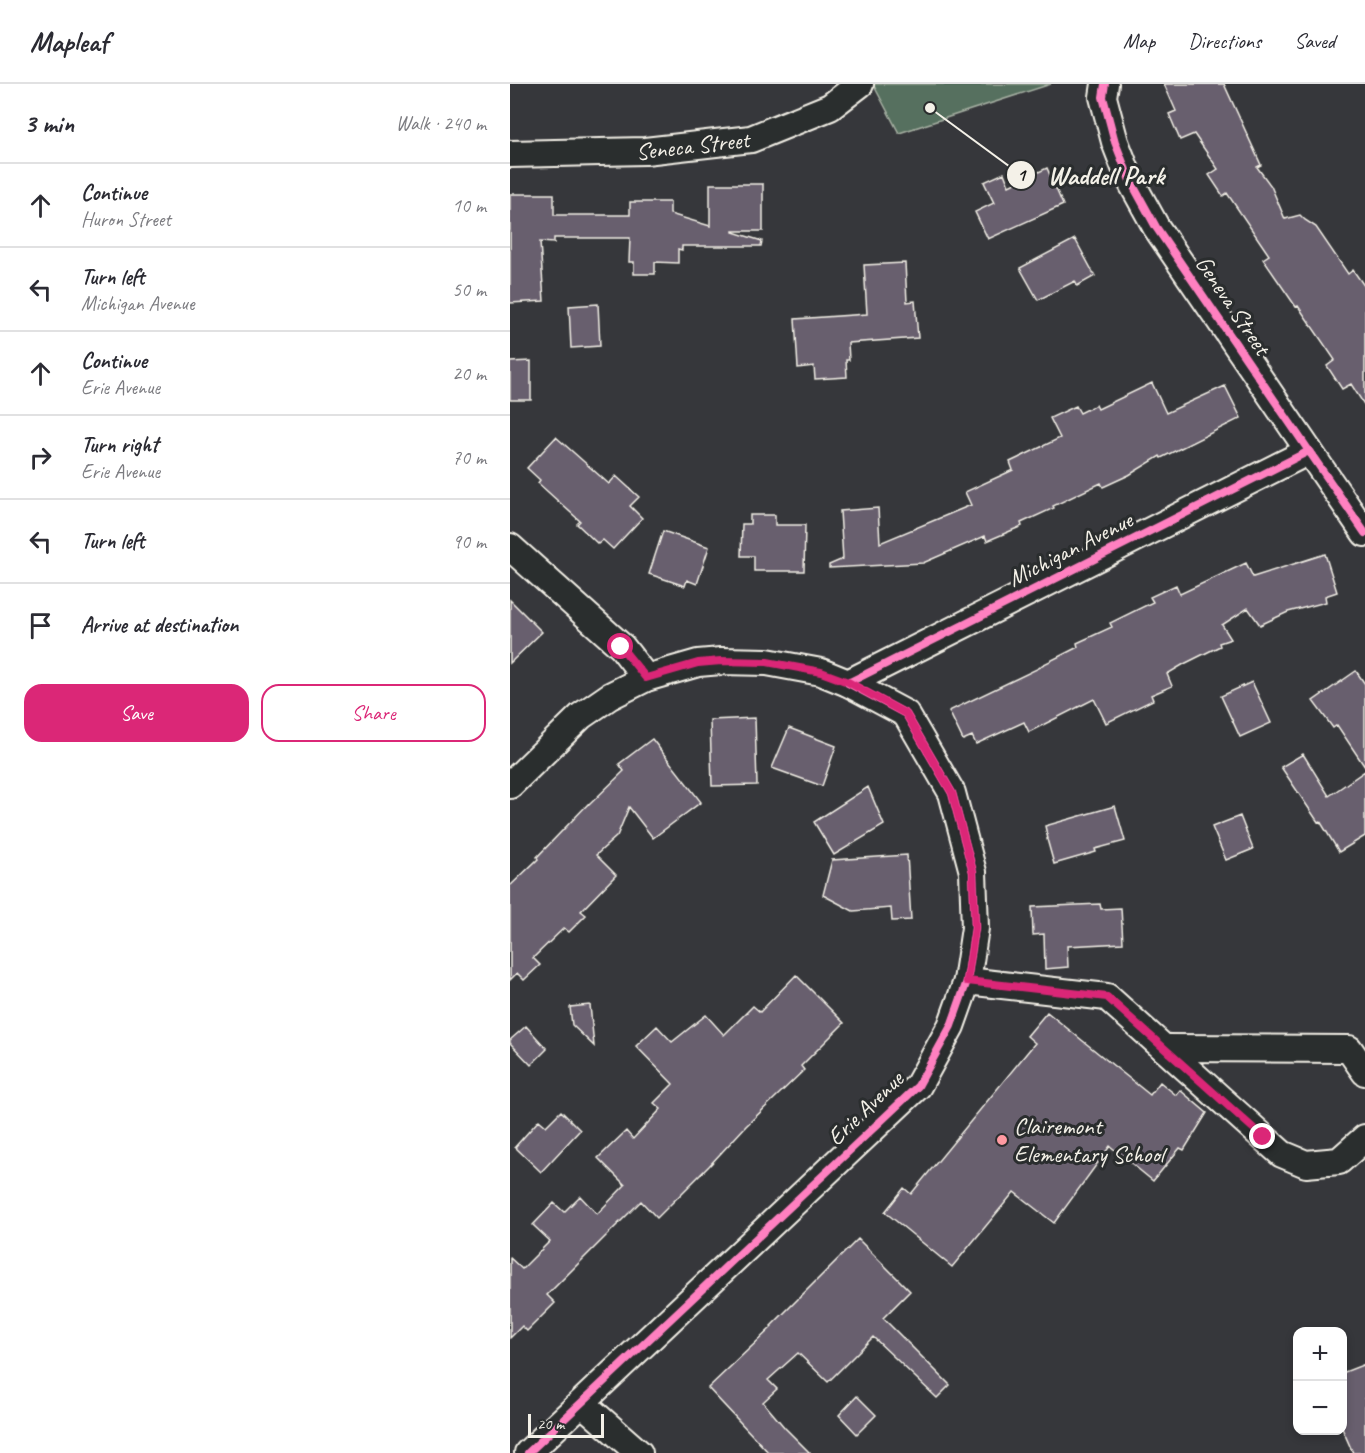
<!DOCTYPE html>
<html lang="en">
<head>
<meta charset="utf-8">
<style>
	:root { --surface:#fff; --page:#f2f2f3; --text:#2b2b33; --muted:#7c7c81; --line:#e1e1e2; --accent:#db2777 }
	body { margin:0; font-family:Caveat,sans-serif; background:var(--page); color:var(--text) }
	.controls { position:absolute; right:18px; bottom:18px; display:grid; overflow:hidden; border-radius:12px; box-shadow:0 3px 9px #0003 }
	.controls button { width:54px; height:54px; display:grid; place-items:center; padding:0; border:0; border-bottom:2px solid var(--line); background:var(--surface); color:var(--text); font:30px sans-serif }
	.scale { position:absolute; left:18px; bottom:15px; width:76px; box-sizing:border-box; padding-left:6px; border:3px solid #f4f1e8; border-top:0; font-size:16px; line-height:21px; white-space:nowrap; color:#f4f1e8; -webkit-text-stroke:4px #2a2d2e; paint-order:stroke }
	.stop { position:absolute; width:18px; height:18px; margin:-14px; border:4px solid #db2777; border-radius:50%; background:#fff }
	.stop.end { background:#db2777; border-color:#fff; box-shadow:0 2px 6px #0008 }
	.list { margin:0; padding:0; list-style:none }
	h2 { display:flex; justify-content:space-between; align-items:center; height:78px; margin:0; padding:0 24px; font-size:26px }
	h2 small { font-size:20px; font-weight:400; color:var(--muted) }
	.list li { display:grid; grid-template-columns:39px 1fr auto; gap:18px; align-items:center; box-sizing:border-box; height:84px; padding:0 24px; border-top:2px solid var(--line) }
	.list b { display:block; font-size:22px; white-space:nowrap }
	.list p { margin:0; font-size:20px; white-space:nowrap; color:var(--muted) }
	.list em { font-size:20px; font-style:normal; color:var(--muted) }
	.actions { display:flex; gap:12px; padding:18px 24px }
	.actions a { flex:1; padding:14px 0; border:2px solid var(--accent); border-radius:18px; text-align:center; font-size:21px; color:var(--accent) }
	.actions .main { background:var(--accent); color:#fff }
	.icon { flex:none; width:33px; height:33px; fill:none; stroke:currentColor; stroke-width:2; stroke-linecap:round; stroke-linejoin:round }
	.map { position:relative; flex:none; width:855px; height:1369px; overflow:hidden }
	header { display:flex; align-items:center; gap:36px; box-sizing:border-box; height:84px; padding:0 30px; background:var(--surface); border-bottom:2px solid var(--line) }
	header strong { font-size:28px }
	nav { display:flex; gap:33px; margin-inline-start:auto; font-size:21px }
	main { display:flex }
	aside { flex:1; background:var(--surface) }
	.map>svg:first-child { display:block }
	.green { fill:#57705e; stroke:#a6b0a3; stroke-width:1.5 }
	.building { fill:#685e6e; stroke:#f4f1e8; stroke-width:1.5 }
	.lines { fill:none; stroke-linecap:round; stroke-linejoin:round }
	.minor-casing { stroke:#f4f1e8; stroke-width:30 }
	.minor { stroke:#2a2d2e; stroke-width:26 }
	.cycleway-casing { stroke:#2a2d2e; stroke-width:11 }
	.cycleway { stroke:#ff80c0; stroke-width:8 }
	.route { stroke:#db2777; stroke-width:8 }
	.poi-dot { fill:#ff9aa2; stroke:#2a2d2e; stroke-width:2 }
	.labels { text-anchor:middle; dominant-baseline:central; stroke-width:6; stroke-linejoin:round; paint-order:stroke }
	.street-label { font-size:24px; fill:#f4f1e8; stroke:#2a2d2e }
	.poi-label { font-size:24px; fill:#f4f1e8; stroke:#2a2d2e; text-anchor:start }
	.leader { fill:none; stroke:#f4f1e8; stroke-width:2 }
	.callout-dot { fill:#f4f1e8; stroke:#2a2d2e; stroke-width:2 }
	.mark-label { font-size:18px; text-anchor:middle; font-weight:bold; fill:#111 }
	.callout-label { font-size:26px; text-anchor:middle; font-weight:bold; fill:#f4f1e8; stroke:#2a2d2e; stroke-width:6; stroke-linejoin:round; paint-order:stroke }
</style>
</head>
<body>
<header>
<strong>Mapleaf</strong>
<nav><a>Map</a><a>Directions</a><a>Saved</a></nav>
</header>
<main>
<aside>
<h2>3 min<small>Walk · 240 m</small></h2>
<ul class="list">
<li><svg class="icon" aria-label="ahead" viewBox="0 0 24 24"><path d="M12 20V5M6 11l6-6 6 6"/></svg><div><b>Continue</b><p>Huron Street</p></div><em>10 m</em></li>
<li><svg class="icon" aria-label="left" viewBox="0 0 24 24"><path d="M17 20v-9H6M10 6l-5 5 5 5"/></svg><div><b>Turn left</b><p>Michigan Avenue</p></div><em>50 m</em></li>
<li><svg class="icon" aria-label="ahead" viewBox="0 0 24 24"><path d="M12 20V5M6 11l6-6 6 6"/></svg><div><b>Continue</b><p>Erie Avenue</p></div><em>20 m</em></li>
<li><svg class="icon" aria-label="right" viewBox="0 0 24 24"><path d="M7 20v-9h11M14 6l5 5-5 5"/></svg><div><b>Turn right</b><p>Erie Avenue</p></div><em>70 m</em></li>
<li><svg class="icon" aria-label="left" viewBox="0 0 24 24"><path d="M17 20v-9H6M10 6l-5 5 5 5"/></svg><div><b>Turn left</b></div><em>90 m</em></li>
<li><svg class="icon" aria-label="arrive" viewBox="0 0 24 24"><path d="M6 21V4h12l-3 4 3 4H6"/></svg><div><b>Arrive at destination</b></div></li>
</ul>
<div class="actions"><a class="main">Save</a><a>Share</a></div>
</aside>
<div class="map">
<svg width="855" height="1369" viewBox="0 0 855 1369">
	<rect width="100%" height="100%" fill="#36373b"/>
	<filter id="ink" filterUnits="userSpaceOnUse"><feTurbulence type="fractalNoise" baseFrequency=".0167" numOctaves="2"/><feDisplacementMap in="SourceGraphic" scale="12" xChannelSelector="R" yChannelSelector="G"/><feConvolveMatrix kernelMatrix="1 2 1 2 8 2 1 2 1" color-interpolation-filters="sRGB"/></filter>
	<g filter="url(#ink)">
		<path class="green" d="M 363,0 L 541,0 L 389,49 Z"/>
		<path class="building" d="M 654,0 L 714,0 L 751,81 L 747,83 L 761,102 L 775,135 L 790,131 L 795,136 L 806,143 L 838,190 L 843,186 L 855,203 L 855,322 L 841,300 L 832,305 L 817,282 L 825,276 L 788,222 L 786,223 L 753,175 L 759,171 L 717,109 L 713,112 L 699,91 L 708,85 L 684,50 L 670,56 L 659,30 L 666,27 Z
			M 537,84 L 553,121 L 478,155 L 465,128 L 484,119 L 474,98 L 494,89 L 499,102 Z
			M 200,100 L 253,100 L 253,147 L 223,147 L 223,148 L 252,157 L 251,162 L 172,162 L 172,166 L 168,165 L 168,179 L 145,178 L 145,190 L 124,190 L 124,178 L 119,178 L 120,154 L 44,154 L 44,159 L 30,158 L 34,217 L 0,219 L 0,110 L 44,110 L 44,131 L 120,131 L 120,118 L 160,118 L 160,130 L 200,142 Z
			M 565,155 L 585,192 L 567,202 L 565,197 L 528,216 L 510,184 Z
			M 395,179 L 397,218 L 405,217 L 408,254 L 338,259 L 339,276 L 336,276 L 337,293 L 305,295 L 304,282 L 288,284 L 285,235 L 357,230 L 354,181 Z
			M 88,220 L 90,262 L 61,264 L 59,222 Z
			M 21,277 L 21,316 L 0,316 L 0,278 Z
			M 642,299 L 656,329 L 715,302 L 731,334 L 651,374 L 650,372 L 619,391 L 593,403 L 591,399 L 543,422 L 544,424 L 511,439 L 512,442 L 477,457 L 475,452 L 413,479 L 319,484 L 319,481 L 333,475 L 330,427 L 368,424 L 370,459 L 461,421 L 455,408 L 503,386 L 500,378 L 550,354 L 540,334 L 566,322 L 570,329 L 586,321 L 588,325 Z
			M 46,353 L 99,400 L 106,392 L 129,413 L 120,422 L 132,434 L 103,465 L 93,456 L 88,460 L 67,440 L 70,437 L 28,399 L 30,396 L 17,384 Z
			M 240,431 L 265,431 L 265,441 L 295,441 L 294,487 L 244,487 L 244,472 L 231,472 L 232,440 L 240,440 Z
			M 153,447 L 199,463 L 187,500 L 177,496 L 175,502 L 139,490 Z
			M 815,470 L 827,508 L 815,512 L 816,518 L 778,528 L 750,541 L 738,524 L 712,541 L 721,555 L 709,559 L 710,562 L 674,580 L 657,590 L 662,602 L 641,611 L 643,616 L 596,639 L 584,615 L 519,648 L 514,638 L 466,660 L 462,652 L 453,656 L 439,627 L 529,584 L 532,581 L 568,563 L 567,559 L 602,543 L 600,539 L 643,518 L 640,513 L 666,501 L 670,510 L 736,479 L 743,493 Z
			M 0,516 L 32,548 L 0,579 Z
			M 846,587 L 855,600 L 855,683 L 827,641 L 823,644 L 803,617 Z
			M 742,598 L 761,639 L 730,653 L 711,612 Z
			M 245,634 L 247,701 L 202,702 L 200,636 Z
			M 279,644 L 326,662 L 312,702 L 262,684 Z
			M 142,655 L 191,718 L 143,754 L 119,723 L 107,752 L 86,771 L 106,791 L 71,827 L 76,831 L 59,848 L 54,844 L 23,874 L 30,881 L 14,896 L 7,889 L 0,896 L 0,802 L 28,775 L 27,773 L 78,720 L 79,721 L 114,687 L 109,680 Z
			M 793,670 L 819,712 L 855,687 L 855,752 L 829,768 L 810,737 L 808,738 L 771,683 Z
			M 358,703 L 374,741 L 324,771 L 304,738 Z
			M 605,722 L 615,757 L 585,765 L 586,768 L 544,780 L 537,755 L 538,755 L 535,742 Z
			M 730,732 L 743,765 L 716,776 L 702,743 Z
			M 397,771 L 401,836 L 382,837 L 381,824 L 343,827 L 313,811 L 322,776 Z
			M 590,820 L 591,825 L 611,824 L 613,859 L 557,862 L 558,883 L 535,885 L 534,850 L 523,851 L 522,823 Z
			M 286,891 L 334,939 L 291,982 L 294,986 L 236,1042 L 199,1082 L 147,1134 L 131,1117 L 37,1211 L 45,1219 L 17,1247 L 12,1242 L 0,1254 L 0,1174 L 12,1185 L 40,1157 L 23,1141 L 44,1119 L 54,1128 L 70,1112 L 87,1130 L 115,1101 L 88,1074 L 116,1047 L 123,1055 L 151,1025 L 144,1019 L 163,1000 L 126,962 L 147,942 L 162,958 L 196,931 L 214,951 L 243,922 L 250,928 Z
			M 80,921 L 84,962 L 62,941 L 60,923 Z
			M 537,928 L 640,1011 L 650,998 L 666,1011 L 670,1006 L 697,1029 L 674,1066 L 670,1064 L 643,1097 L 600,1062 L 544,1139 L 504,1108 L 442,1183 L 375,1128 L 394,1104 L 401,1110 L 525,959 L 517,952 Z
			M 16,942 L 37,965 L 21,981 L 0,959 L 0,956 Z
			M 51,1027 L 70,1046 L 31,1088 L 5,1063 L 29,1036 L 36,1042 Z
			M 348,1155 L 400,1207 L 373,1234 L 440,1301 L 427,1314 L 363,1253 L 318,1298 L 288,1269 L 258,1296 L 267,1305 L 253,1318 L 275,1344 L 300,1369 L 259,1369 L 198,1304 L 262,1243 L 261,1242 Z
			M 855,1280 L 855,1369 L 843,1369 L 832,1344 L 832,1289 Z
			M 347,1312 L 366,1331 L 347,1350 L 329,1331 Z"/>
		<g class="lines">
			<defs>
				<g id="minor">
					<path d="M 595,0 L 593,13 L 605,58 L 619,94 L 646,143 L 855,449"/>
					<path id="s1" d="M 0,70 L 135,67 L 241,55 L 320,23 L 350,0"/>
					<path d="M 0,463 L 112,563 L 136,594"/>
					<path d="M 338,599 L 799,367"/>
					<path d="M 0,701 L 71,632 L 100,612 L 136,594 L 188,579 L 211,577 L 257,578 L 311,588 L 338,599 L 396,630 L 442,709 L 463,788 L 465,844 L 457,897 L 441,942 L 408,1002 L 18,1369"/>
					<path d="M 457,897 L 597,913 L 772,1070 L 796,1080 L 829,1077 L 855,1054"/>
					<path d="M 654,964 L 839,965 L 855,988"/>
					<path d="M 72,1319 L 129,1369"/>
				</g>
			</defs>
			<use href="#minor" class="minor-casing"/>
			<use href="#minor" class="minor"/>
			<defs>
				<path id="cycleway" d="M 595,0 L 593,13 L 605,58 L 619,94 L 646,143 L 855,449
					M 338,599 L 799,367
					M 18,1369 L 408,1002 L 441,942 L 457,897 L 465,844 L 463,788 L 442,709 L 396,630 L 338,599"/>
			</defs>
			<use href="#cycleway" class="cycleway-casing"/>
			<use href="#cycleway" class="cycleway"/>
		</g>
	</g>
	<g class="lines" filter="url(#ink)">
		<path class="route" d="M 111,563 L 136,594 L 188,579 L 211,577 L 257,578 L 311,588 L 338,598 L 396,630 L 442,709 L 463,788 L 465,844 L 457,897 L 597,913 L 753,1053"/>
	</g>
	<circle class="poi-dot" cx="492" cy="1056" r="6"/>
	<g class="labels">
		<g class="street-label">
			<text stroke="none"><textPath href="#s1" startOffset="183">Seneca Street</textPath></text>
			<text transform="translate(723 221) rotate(56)">Geneva Street</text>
			<text transform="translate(560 465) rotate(-27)">Michigan Avenue</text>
			<text transform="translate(355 1024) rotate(-44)">Erie Avenue</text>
		</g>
		<g class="poi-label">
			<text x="504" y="1042">Clairemont<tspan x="504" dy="28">Elementary School</tspan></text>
		</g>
	</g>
	<path class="leader" d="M420 24L511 91"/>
	<g class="callout-dot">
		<circle cx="420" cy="24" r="6"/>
		<circle cx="511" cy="91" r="15"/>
	</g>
	<g class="mark-label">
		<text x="511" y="97">1</text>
	</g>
	<g class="callout-label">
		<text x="596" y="100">Waddell Park</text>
	</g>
</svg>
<div class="controls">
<button>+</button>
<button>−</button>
</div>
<div class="scale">20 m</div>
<div class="stop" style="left:111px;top:563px"></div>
<div class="stop end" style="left:753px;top:1053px"></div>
</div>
</main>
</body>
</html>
